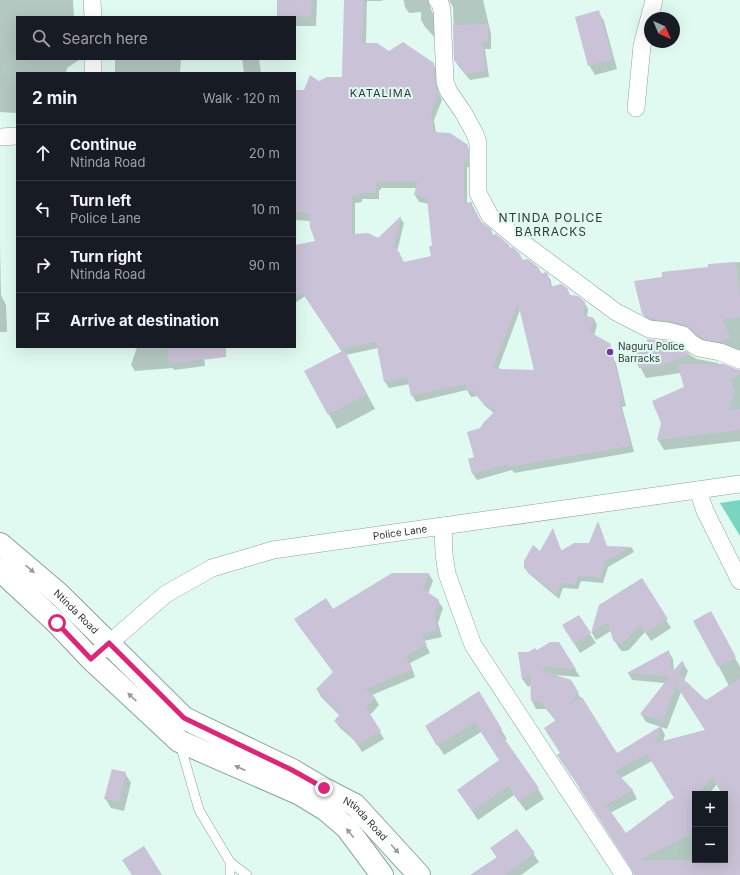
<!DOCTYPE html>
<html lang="en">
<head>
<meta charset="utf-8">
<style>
	:root { --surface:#171b24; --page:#20242c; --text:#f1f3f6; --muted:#9ea1a6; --line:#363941 }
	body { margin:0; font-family:Inter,sans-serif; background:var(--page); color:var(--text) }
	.controls { position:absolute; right:12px; bottom:12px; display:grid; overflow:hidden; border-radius:0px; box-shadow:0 4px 16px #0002 }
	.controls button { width:36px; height:36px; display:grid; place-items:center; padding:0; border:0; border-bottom:1px solid var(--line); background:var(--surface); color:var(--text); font:20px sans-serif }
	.compass { position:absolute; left:644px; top:12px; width:36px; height:36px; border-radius:50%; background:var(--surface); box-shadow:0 4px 16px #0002; rotate:136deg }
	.stop { position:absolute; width:12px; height:12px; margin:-9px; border:3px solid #db2777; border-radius:50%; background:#fff }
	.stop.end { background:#db2777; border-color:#fff; box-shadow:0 1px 4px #0008 }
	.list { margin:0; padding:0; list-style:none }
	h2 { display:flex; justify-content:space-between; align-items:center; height:52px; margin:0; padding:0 16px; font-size:17px }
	h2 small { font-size:13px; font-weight:400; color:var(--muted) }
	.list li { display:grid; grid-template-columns:26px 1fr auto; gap:12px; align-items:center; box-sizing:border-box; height:56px; padding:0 16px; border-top:1px solid var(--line) }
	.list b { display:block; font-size:15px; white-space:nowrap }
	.list p { margin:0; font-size:13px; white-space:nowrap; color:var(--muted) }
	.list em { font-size:13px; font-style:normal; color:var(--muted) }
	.icon { flex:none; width:22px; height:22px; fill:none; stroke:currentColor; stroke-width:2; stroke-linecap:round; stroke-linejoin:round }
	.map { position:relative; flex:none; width:740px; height:875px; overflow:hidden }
	.search { position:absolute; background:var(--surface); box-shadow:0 4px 16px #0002; left:16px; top:16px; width:280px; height:44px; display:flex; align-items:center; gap:10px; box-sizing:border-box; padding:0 14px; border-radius:0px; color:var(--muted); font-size:15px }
	.panel { position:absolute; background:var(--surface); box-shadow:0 4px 16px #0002; left:16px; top:72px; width:280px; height:276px; border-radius:0px }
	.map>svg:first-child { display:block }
	.green { fill:#7ad5c0 }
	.shadow { fill:#0003; fill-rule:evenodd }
	.building { fill:#cac2d6; fill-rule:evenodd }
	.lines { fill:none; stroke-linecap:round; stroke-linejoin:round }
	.service-casing { stroke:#8ba39c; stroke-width:10 }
	.minor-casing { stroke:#8ba39c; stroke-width:18 }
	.secondary-casing { stroke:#8ba39c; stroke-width:24 }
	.service { stroke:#fff; stroke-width:9 }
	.minor { stroke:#fff; stroke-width:17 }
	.secondary { stroke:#fff; stroke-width:22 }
	.oneway { fill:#979c9a }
	.route { stroke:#db2777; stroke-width:5 }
	.poi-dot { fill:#7233a8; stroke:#e0faf2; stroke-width:1.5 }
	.labels { text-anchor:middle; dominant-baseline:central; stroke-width:4; stroke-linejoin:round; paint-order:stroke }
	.poi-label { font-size:10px; fill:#2f3936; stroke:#e0faf2; text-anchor:start }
	.street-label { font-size:10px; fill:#2f3936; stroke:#e0faf2 }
	.neighbourhood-label { font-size:11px; letter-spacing:1px; fill:#2f3936; stroke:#e0faf2 }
	.quarter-label { font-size:12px; letter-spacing:1px; fill:#2f3936; stroke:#e0faf2 }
</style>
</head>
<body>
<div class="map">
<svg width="740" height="875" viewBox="0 0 740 875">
	<rect width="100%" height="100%" fill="#e0faf2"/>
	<path class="green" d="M 740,500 L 740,536 L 720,503 Z"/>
	<path class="shadow" d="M 0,0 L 73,0 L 74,17 L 17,17 L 17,59 L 79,59 L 79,60 L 67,68 L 66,73 L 17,73 L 17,113 L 0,112 Z
		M 278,0 L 317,0 L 316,26 L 295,26 L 295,17 L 278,17 Z
		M 345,0 L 384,0 L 381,1 L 367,1 L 366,44 L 389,52 L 433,64 L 437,71 L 438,90 L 442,100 L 434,120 L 436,133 L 467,146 L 471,152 L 471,168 L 467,167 L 467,204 L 471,203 L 475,210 L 475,213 L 482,224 L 493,236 L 510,249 L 523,261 L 538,268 L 542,274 L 547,274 L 551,281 L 552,287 L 567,289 L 571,297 L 584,302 L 588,309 L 587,317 L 594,319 L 597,325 L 594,336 L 610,345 L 614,352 L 612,356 L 616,363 L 626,406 L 622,407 L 634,452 L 514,473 L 512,470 L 477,480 L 473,474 L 469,459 L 476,458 L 481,429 L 494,413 L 485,406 L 477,396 L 471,397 L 467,390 L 416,402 L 412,395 L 410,384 L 389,388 L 385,382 L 378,348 L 346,355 L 375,409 L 337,429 L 306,372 L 342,352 L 305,296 L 295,303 L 295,247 L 317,242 L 310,221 L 295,220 L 295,91 L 305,91 L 319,82 L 343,78 ZM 381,188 L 417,188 L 415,195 L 419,202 L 429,204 L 433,246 L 432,257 L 404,263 L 397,252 L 404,223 L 400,218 L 378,239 L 355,235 L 355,203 L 362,202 L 362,199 L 379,199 L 379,190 L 381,190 ZM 520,310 L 535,371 L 501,370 L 500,369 L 498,369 Z
		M 403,0 L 433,0 L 430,5 L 431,9 L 434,16 L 436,39 L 425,27 L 421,20 L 421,12 L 409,13 L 405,7 L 404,1 Z
		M 449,0 L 483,0 L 491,34 L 491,49 L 485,49 L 489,77 L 470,80 L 459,67 L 455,60 L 453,7 Z
		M 598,11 L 604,21 L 617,69 L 595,75 L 589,65 Z
		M 116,16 L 132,17 L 133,17 L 116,17 Z
		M 115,59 L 181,59 L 180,73 L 115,73 Z
		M 242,59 L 259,59 L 261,73 L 244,73 Z
		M 0,242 L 1,295 L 6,305 L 7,332 L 0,332 Z
		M 740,262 L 740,353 L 650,325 L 643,314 L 663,278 L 709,268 L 709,265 Z
		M 137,347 L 203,347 L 205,366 L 174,370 L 173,368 L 135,371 L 131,365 Z
		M 685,352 L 697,359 L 717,363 L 736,370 L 740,371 L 740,441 L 664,450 L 658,440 L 685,388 L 681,373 L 646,378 L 640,367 Z
		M 553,530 L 562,552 L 590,544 L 607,547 L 632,548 L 634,552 L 608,567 L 603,583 L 581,581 L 578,589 L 563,588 L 559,599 L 528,573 L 525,568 L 541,552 Z
		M 392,574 L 429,574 L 433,581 L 428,594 L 438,601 L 443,608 L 438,623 L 442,637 L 424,641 L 430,653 L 410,663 L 415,677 L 372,695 L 375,698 L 379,705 L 370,715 L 384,739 L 362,752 L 355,741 L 340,728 L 335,721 L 340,716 L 321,697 L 317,689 L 334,673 L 299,626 L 295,619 L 333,611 Z
		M 641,579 L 671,628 L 651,641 L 645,632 L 629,650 L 625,651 L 622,651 L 619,648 L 614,640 L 611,631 L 596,640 L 592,633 L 600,605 Z
		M 695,621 L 715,621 L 740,667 L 740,875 L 635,875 L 635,874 L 580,788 L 563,763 L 556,721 L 546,709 L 536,709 L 532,701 L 532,684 L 528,687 L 523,680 L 519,653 L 536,652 L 559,643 L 580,677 L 555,675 L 555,676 L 570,681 L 617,755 L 661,727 L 665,735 L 663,742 L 706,731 L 681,692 L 667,729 L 646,722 L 641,714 L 665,683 L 632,680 L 628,673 L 668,651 L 673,659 L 674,672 L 683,663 L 688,671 L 684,681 L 706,701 L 729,686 ZM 652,761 L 675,799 L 625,835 L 610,813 L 637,799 L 633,791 L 621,778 ZM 717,784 L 723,794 L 725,794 L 725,860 L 695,860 L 695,794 L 709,794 Z
		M 590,634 L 596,643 L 580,653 L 569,635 Z
		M 478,693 L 507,739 L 505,740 L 538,789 L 544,799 L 526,811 L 514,795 L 478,820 L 458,790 L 500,761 L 481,732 L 444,755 L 432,736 Z
		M 125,773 L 131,783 L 124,811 L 111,808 L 105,798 Z
		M 517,830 L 539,862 L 521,875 L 480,875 L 497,858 L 491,848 Z"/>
	<path class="building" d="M 277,0 L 312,0 L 311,17 L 277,16 Z
		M 344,0 L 364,0 L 362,43 L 377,43 L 389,51 L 403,42 L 434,63 L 435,83 L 438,93 L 431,113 L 434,132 L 450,133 L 468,145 L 468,162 L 464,161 L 464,203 L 472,202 L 473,212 L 476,212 L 482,223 L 483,223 L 491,229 L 493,235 L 496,234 L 509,245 L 510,248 L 512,247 L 519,253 L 523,260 L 528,259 L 538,267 L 540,274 L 546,272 L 548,274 L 550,287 L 561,284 L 568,289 L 569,295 L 578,296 L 585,302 L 584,315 L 594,318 L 590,332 L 611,344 L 604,357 L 613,356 L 623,400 L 619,401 L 631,446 L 509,467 L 508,464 L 472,474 L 468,459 L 474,457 L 467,432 L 480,428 L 484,422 L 495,411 L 480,400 L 473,390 L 467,391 L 465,384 L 411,396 L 407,377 L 384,382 L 376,342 L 340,349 L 303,294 L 295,296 L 295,245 L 315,241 L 310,227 L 309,214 L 304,213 L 304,212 L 295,212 L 295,90 L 304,90 L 310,75 L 319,81 L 327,77 L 342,77 ZM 378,182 L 417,182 L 414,195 L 427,198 L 432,246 L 429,246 L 431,256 L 404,262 L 399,252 L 394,247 L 401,216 L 378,238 L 368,233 L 352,234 L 352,196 L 359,195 L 359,193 L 376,193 L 376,184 L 378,184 ZM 518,303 L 534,370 L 500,369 L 500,368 L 493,368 Z
		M 599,10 L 613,59 L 588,66 L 575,17 Z
		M 488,24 L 488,43 L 482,43 L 486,71 L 465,74 L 454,60 L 453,25 Z
		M 736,262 L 740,300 L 740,317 L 723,320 L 730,338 L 720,342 L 703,339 L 686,325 L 669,321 L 652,319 L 642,314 L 634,281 L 662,277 L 662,272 L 708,267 L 708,264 Z
		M 647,339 L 666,341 L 678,344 L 684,350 L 690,354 L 663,365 L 639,368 L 633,353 L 648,351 Z
		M 167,347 L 226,347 L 226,357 L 169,364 Z
		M 344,350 L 367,394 L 328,415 L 304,371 Z
		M 677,364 L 724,364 L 736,369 L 740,370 L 740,374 L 730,380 L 735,391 L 728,410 L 740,409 L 740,430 L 657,440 L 661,423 L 652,401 L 684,387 Z
		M 598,521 L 607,546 L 632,547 L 605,562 L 601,578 L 578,576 L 575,585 L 561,583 L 556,595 L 524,568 L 524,561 L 533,545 L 540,551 L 553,528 L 561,551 L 574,543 L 589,543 Z
		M 392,573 L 429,573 L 423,589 L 439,600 L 434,615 L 438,630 L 421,634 L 427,645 L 406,656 L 412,670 L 366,689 L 375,697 L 366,708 L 381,731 L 357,745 L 350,734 L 334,721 L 340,714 L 316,689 L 333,672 L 294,619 L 326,598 L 333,609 Z
		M 642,578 L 668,619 L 645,633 L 640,625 L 624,642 L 620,644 L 616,643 L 613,640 L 608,623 L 591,633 L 599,605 Z
		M 711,611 L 736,657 L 718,667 L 693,621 Z
		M 579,615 L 591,633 L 574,644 L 562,625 Z
		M 550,642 L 559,642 L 576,669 L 544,667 L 543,671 L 571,680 L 579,693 L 568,705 L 582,697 L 617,753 L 661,726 L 655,743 L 705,730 L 676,685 L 663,721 L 640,714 L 670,676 L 627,673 L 669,650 L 671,668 L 674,670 L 682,661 L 684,662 L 679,675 L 706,700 L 740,678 L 740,875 L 634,875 L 632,870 L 579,788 L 580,788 L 557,755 L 560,753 L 544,728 L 556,720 L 540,701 L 531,701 L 530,674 L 522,680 L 518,652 L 528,652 L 535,648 L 537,650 ZM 647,754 L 674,798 L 666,802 L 666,803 L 626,833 L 606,805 L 633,790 L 615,771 ZM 712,777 L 722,794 L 725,794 L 725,860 L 640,860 L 695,832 L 695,807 L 692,801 L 695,797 L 695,794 L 698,794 Z
		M 479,691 L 502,729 L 499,731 L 539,788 L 519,802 L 508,786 L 472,811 L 457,790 L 499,760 L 475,722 L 437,746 L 425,726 Z
		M 112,769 L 126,772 L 119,802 L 104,799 Z
		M 517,829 L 535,853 L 504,875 L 470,875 L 497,857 L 490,848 Z
		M 144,846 L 162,875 L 132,875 L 122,860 Z"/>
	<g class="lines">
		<defs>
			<path id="service" d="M 180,744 L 199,810 L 230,862 L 247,875
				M 230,875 L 230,862"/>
			<g id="minor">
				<path d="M 92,0 L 93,17"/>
				<path d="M 437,0 L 440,3 L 442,10 L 445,82 L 449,92 L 463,112 L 475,134 L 478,143 L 478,193 L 490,216 L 519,240 L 616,312 L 649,329 L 668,331 L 683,335 L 691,343 L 699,348 L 720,352 L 740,360"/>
				<path d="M 93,59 L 93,73"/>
				<path d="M 636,108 L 642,46 L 654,0"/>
				<path d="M 0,137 L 17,136"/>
				<path d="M 698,490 L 705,511 L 740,581"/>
				<path d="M 443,526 L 444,554 L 447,574 L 473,645 L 624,875"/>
				<path id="s1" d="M 91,659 L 166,594 L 212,568 L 273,550 L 740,484"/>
			</g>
			<g id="secondary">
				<path id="s2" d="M 0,544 L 60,595 L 184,718 L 292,770 L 324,789 L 355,805 L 419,875"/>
				<path d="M 0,570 L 57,623 L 91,659 L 179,741 L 300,794 L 326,810 L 347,828 L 382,875"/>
			</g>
		</defs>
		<use href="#service" class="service-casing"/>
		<use href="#minor" class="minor-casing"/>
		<use href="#secondary" class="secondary-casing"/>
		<use href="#service" class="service"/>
		<use href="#minor" class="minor"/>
		<use href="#secondary" class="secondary"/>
	</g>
	<defs><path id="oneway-solid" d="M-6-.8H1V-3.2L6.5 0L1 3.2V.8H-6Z"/></defs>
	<g class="oneway">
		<use href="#oneway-solid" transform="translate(30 569) rotate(41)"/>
		<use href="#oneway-solid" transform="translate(132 697) rotate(-137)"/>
		<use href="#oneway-solid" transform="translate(240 768) rotate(-156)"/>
		<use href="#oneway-solid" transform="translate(350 833) rotate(-128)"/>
		<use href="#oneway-solid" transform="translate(395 849) rotate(48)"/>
	</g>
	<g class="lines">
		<path class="route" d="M 57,623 L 91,659 L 109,643 L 184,718 L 292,770 L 324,788"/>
	</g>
	<circle class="poi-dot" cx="610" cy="352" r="4"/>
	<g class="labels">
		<g class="poi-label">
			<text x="618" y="346">Naguru Police<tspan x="618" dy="12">Barracks</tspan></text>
		</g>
		<g class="street-label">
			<text stroke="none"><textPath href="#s1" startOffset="344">Police Lane</textPath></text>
			<text stroke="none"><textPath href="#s2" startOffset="102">Ntinda Road</textPath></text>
			<text stroke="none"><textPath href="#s2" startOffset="462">Ntinda Road</textPath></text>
		</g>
		<g class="neighbourhood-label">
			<text x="381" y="93">KATALIMA</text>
		</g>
		<g class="quarter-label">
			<text x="551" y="217">NTINDA POLICE<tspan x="551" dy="14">BARRACKS</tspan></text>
		</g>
	</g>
</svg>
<div class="controls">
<button>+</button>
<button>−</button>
</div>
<svg class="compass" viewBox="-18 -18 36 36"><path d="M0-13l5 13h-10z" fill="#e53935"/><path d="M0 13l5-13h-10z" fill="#9ea1a6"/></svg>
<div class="stop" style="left:57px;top:623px"></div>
<div class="stop end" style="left:324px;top:788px"></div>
<div class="search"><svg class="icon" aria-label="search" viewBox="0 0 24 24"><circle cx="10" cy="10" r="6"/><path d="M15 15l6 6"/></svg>Search here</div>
<section class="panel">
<h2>2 min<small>Walk · 120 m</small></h2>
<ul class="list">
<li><svg class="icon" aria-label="ahead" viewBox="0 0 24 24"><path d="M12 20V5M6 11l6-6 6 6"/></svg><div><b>Continue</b><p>Ntinda Road</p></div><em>20 m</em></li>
<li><svg class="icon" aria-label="left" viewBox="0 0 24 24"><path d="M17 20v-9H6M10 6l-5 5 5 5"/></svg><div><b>Turn left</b><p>Police Lane</p></div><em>10 m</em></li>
<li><svg class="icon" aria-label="right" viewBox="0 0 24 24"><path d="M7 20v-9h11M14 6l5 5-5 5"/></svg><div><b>Turn right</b><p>Ntinda Road</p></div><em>90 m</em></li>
<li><svg class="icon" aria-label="arrive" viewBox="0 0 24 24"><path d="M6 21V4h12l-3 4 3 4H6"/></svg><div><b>Arrive at destination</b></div></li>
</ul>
</section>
</div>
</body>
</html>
